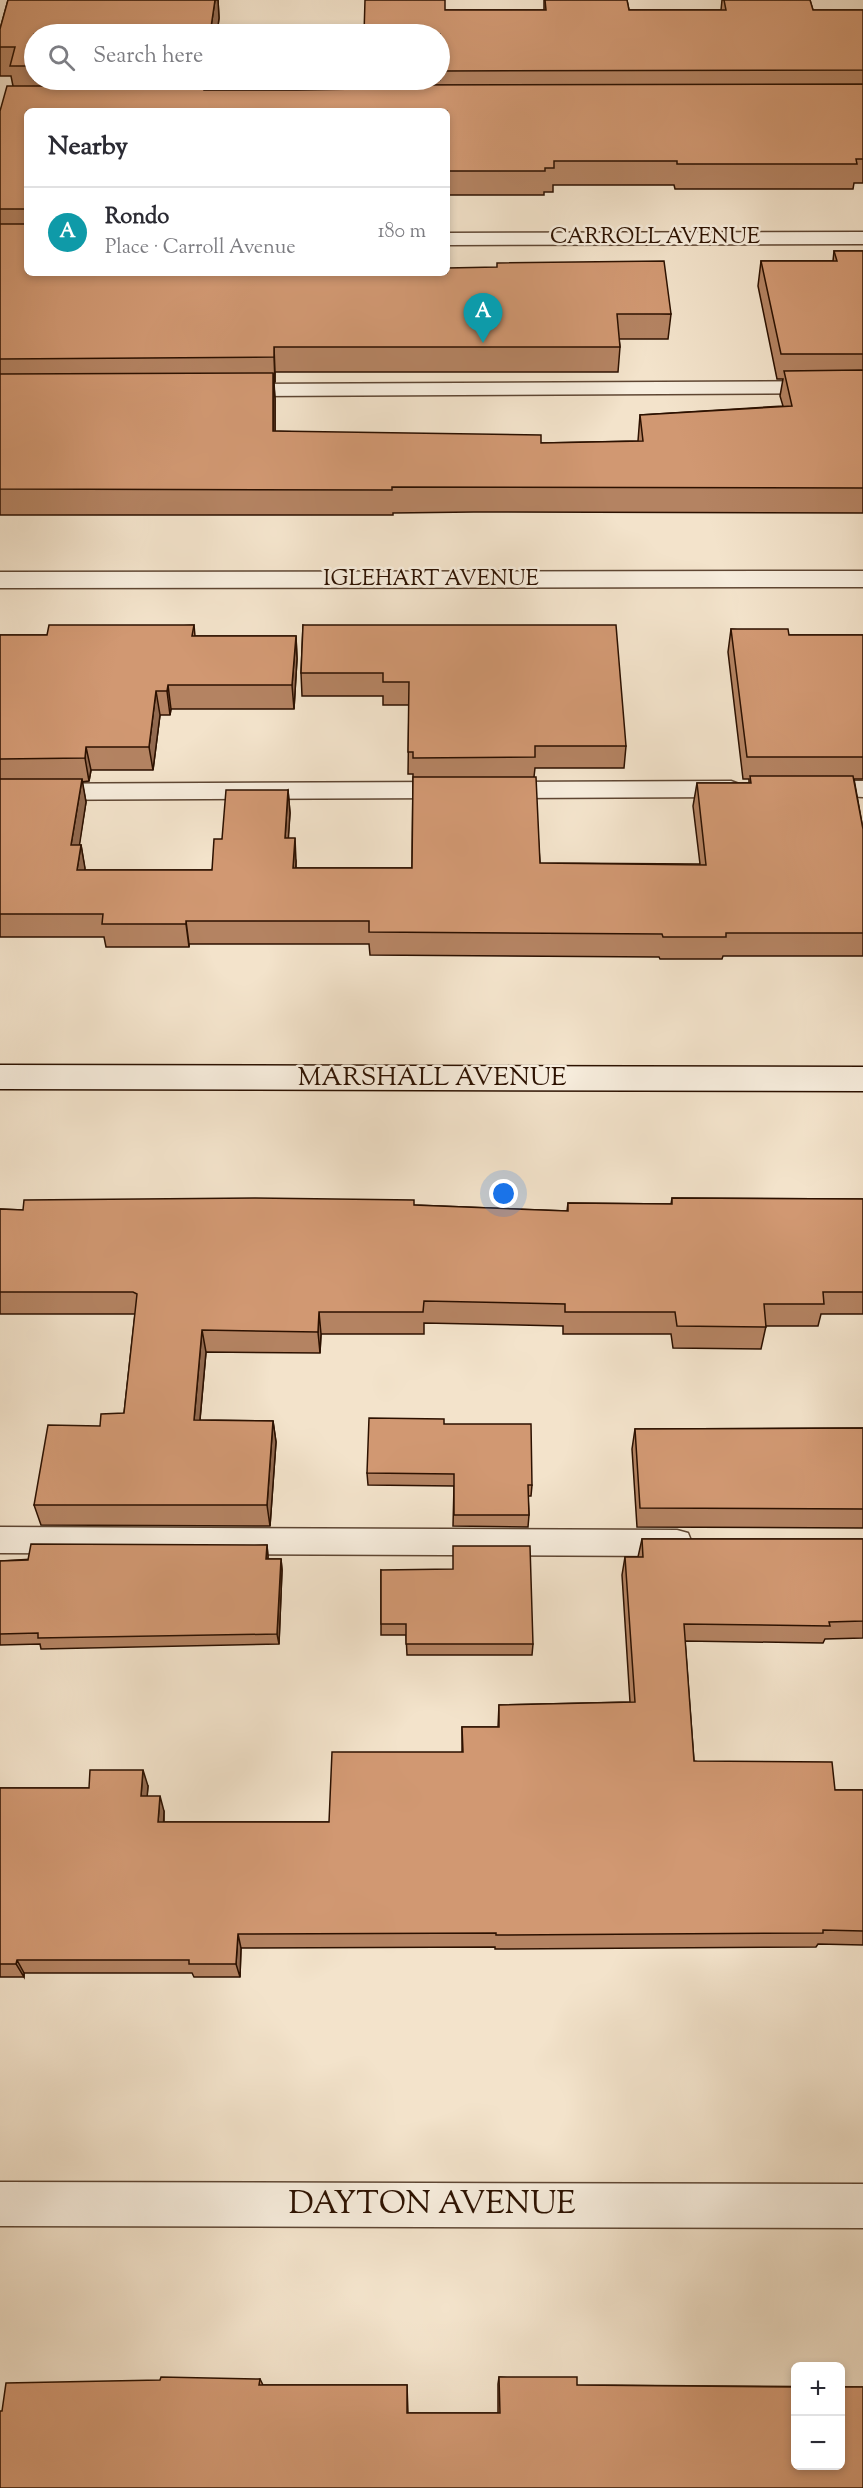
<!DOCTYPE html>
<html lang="en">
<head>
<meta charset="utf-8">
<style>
	:root { --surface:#fff; --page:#f2f2f3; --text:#2b2b33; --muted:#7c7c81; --line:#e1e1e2; --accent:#8f2418 }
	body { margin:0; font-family:"Sorts Mill Goudy",serif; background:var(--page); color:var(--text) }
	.controls { position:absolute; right:18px; bottom:18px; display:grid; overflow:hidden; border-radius:9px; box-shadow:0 3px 9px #0003 }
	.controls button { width:54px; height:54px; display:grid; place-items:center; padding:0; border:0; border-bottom:2px solid var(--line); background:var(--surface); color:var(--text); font:30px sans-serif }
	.you { position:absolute; left:504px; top:1194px; width:21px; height:21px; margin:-15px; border:4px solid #fff; border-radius:50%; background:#1a73e8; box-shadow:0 0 0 9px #1a73e833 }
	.badge { display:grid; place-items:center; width:39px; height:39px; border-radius:50%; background:var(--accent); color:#fff; font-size:20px; font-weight:700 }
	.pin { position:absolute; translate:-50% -50px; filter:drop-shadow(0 2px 3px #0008) }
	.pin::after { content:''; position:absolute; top:32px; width:21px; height:18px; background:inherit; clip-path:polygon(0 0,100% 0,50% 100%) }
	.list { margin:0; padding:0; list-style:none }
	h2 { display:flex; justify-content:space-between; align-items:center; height:78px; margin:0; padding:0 24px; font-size:26px }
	h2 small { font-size:20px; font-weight:400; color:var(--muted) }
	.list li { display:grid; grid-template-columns:39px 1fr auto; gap:18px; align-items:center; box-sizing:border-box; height:90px; padding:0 24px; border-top:2px solid var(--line) }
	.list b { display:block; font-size:22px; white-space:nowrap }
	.list p { margin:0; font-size:20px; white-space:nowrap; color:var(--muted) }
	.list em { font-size:20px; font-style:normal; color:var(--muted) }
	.icon { flex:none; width:33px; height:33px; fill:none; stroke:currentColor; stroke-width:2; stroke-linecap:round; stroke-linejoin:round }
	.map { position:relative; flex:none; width:863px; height:2488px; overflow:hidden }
	.search { position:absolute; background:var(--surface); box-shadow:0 3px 9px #0003; left:24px; top:24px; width:426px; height:66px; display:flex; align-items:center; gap:15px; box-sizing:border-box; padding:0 21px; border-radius:33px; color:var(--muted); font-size:22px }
	.panel { position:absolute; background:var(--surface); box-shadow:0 3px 9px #0003; left:24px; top:108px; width:426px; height:168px; border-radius:9px }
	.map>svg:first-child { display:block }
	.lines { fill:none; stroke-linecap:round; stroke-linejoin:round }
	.lane-casing { stroke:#5e4633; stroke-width:3 }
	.street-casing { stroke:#5e4633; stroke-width:3 }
	.secondary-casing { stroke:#2c1100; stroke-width:3 }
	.lane { fill:#f7eddd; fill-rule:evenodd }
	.street { fill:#f7eddd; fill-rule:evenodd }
	.secondary { fill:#f7eddd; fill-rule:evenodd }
	.wall { fill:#b48362; stroke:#2c1100; stroke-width:1.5 }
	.shaded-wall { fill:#926a50; stroke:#2c1100; stroke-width:1.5 }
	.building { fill:#d19872; stroke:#2c1100; stroke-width:1.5 }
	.labels { text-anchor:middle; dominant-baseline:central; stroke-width:5; stroke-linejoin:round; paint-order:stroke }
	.far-street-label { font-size:22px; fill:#2c1100; stroke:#f7eddd }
	.street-label { font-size:26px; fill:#2c1100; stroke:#f7eddd }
	.near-street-label { font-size:32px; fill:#2c1100; stroke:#f7eddd }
</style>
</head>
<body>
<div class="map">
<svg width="863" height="2488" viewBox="0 0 863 2488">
	<rect width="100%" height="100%" fill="#f3e3cb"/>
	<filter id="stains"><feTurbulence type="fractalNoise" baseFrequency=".00333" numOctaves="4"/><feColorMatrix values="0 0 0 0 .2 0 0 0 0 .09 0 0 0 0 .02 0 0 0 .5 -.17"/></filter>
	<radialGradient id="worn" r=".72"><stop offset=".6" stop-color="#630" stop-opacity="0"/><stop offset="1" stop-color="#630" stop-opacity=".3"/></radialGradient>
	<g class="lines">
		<defs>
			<path id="lane" d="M 863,381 L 863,393 L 238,396 L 229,390 L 238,384 Z
				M 731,781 L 739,784 L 742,789 L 739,794 L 731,797 L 499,798 L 491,795 L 488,790 L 491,785 L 499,782 Z
				M 820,781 L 863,781 L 863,797 L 812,794 L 809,789 L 812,784 Z
				M 449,782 L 457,785 L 460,790 L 457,795 L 449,798 L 0,800 L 0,784 Z
				M 0,1527 L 677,1530 L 688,1533 L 692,1543 L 688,1553 L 677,1556 L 0,1553 Z"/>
			<path id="street" d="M 863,232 L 863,244 L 447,245 L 447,233 Z
				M 863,571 L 863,587 L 0,588 L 0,572 Z
				M 0,2182 L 863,2184 L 863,2228 L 0,2226 Z"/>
			<path id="secondary" d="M 0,1065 L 863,1067 L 863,1091 L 0,1089 Z"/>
		</defs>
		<use href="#lane" class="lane-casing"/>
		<use href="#street" class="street-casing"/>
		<use href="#secondary" class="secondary-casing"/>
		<use href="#lane" class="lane"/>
		<use href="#street" class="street"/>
		<use href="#secondary" class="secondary"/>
	</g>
	<path class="wall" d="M 8,0 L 218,0 L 219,18 L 217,34 L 34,34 L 34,80 L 211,80 L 209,90 L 297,90 L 361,89 L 362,85 L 362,80 L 440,80 L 440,34 L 445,10 L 544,10 L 544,0 L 627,0 L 629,10 L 721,10 L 722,0 L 810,0 L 813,10 L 863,10 L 863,183 L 854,183 L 853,189 L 675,189 L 674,185 L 553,185 L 553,192 L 544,192 L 544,195 L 447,195 L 447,111 L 27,111 L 27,273 L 671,314 L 668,339 L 619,339 L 620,347 L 618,372 L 275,372 L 275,382 L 274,382 L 275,399 L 275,431 L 541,443 L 638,441 L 640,415 L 783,406 L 780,396 L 783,379 L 777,379 L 758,286 L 761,261 L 833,261 L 834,251 L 863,251 L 863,513 L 474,512 L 393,513 L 393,515 L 0,515 L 0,111 L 13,86 L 11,76 L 0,76 L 0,29 Z
		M 194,625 L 195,636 L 296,636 L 297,659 L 294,709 L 171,709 L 170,715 L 160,715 L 153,770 L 91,770 L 89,781 L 82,782 L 86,802 L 79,845 L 81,845 L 85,870 L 212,870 L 222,839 L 288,790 L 290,813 L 288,838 L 296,861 L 296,868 L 412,868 L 413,774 L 408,774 L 409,705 L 383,705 L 383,696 L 302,696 L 301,673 L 303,625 L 626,746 L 624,768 L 535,768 L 534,777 L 540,863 L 700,864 L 693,806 L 697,783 L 749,783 L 749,779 L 743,779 L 728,652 L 731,629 L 789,635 L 863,635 L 863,779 L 854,779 L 863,829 L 863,956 L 723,956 L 722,959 L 660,959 L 659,957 L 370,955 L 369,944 L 189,944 L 189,947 L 106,947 L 104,937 L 0,937 L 0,635 L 47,635 Z
		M 672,1198 L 863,1199 L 863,1314 L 821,1314 L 818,1326 L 766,1326 L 761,1349 L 673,1348 L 671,1334 L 563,1334 L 563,1326 L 424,1323 L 424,1334 L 321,1334 L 320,1353 L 206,1352 L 200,1420 L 273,1421 L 276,1442 L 270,1526 L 41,1525 L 34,1505 L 100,1426 L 124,1413 L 135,1314 L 0,1314 L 0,1209 L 23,1210 L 414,1205 L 567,1211 L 568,1203 L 671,1204 Z
		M 444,1424 L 532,1485 L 531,1496 L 528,1496 L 529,1515 L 528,1527 L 453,1526 L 454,1486 L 368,1485 L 367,1473 Z
		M 863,1428 L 863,1528 L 637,1527 L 632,1449 L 635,1429 Z
		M 642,1539 L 863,1539 L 863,1638 L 825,1639 L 823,1643 L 685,1641 L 694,1761 L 835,1790 L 863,1790 L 863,1945 L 818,1944 L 816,1947 L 495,1949 L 495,1947 L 241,1948 L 240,1977 L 194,1977 L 192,1973 L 24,1973 L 24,1977 L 0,1977 L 0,1788 L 89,1788 L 148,1786 L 147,1796 L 164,1811 L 164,1822 L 329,1822 L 462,1752 L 462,1727 L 498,1727 L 499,1705 L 630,1702 L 622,1575 L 625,1557 L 638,1557 Z
		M 267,1545 L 268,1559 L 281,1559 L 282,1570 L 279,1644 L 41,1649 L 40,1644 L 0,1645 L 0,1561 Z
		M 381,1570 L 533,1644 L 532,1655 L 407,1655 L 406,1635 L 381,1635 Z
		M 499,2377 L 577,2385 L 863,2387 L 0,2488 L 260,2379 L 263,2385 L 407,2385 L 408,2413 L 498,2413 L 498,2384 Z"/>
	<path class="shaded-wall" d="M 215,0 L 218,0 L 219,18 L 217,34 L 210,34 Z
		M 207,80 L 211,80 L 208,95 Z
		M 274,347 L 275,372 L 275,382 L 274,357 Z
		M 273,373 L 275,399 L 275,456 L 273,431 Z
		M 296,636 L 297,659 L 294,709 L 292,685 Z
		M 168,685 L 171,709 L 170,715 L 167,691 Z
		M 156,691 L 160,715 L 153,770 L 149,747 Z
		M 86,747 L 91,770 L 89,781 L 85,758 Z
		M 82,779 L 86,802 L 76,868 L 71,845 Z
		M 288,790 L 290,813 L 287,861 L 285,838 Z
		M 295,838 L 296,861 L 295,891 L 293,868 Z
		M 81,845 L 85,868 L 82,893 L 77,870 Z
		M 186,921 L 189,944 L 189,947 L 186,924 Z
		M 319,1312 L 321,1334 L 320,1353 L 318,1332 Z
		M 202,1330 L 206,1352 L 198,1441 L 194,1420 Z
		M 273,1421 L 276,1442 L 270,1526 L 267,1505 Z
		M 267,1545 L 268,1556 L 267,1570 L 266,1559 Z
		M 281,1559 L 282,1570 L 279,1644 L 277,1634 Z
		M 143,1770 L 148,1786 L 146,1811 L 141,1796 Z
		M 160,1796 L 164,1811 L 163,1837 L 158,1822 Z
		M 238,1934 L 241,1948 L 240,1977 L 236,1964 Z
		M 17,1960 L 24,1973 L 24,1977 L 16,1964 Z"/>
	<path class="building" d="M 8,0 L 215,0 L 210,34 L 34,34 L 34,66 L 10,66 L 15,47 L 0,47 L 0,29 Z
		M 365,0 L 445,0 L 445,10 L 546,10 L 545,0 L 627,0 L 629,10 L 726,10 L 724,0 L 810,0 L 813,10 L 863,10 L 863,70 L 440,71 L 440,34 L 364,34 Z
		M 863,84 L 863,159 L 856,159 L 857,164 L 677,164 L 677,161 L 554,161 L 554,168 L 545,168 L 545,171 L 447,171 L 447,111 L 27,111 L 27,273 L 447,273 L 447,268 L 497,267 L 497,263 L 664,261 L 671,314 L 617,314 L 620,347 L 274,347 L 274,357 L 0,359 L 0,224 L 25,224 L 25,209 L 0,209 L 0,111 L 7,86 L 204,86 L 204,90 L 297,90 L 361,89 L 361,85 Z
		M 834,251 L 863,251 L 863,354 L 781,354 L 761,261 L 837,261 Z
		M 863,370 L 863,488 L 392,487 L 392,490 L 0,489 L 0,374 L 273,373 L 273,431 L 541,435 L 541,443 L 643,441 L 640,415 L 792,406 L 784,371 Z
		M 49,625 L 194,625 L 192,636 L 296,636 L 292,685 L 168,685 L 167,691 L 156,691 L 149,747 L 86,747 L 85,758 L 0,759 L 0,635 L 47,635 Z
		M 303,625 L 616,625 L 626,746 L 535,746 L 535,757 L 413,758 L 413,752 L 408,752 L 409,682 L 383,682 L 383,673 L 301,673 Z
		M 731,629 L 788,629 L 789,635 L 863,635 L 863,757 L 747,757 Z
		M 750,776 L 853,776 L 863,829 L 863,933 L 726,933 L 726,937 L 663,937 L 662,934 L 369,932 L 369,921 L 186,921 L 186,924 L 102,924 L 103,914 L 0,914 L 0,779 L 82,779 L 71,845 L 81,845 L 77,870 L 212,870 L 214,839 L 222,839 L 226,790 L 288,790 L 285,838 L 295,838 L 293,868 L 412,868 L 413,777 L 536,777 L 540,863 L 706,865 L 697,783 L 751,783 Z
		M 255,1198 L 414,1200 L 414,1205 L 568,1211 L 568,1203 L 672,1204 L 672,1198 L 863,1199 L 863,1292 L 823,1292 L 824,1304 L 764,1304 L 766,1327 L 677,1326 L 675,1312 L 565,1312 L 565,1304 L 424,1301 L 423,1312 L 319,1312 L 318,1332 L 202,1330 L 194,1420 L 273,1421 L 267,1505 L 34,1505 L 48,1425 L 100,1426 L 101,1414 L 124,1413 L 137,1294 L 133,1292 L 0,1292 L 0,1209 L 23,1210 L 24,1200 Z
		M 369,1418 L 444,1419 L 444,1424 L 531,1424 L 532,1485 L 528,1485 L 529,1515 L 454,1515 L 454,1474 L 367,1473 Z
		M 863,1428 L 863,1509 L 640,1508 L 635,1429 Z
		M 642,1539 L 863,1539 L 863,1621 L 829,1622 L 830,1626 L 684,1624 L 694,1761 L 832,1762 L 835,1790 L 863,1790 L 863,1931 L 823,1930 L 823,1933 L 496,1935 L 496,1933 L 238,1934 L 236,1964 L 189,1964 L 189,1960 L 17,1960 L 16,1964 L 0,1964 L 0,1788 L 89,1788 L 90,1770 L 143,1770 L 141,1796 L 160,1796 L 158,1822 L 329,1822 L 332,1752 L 463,1752 L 462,1727 L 499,1727 L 499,1705 L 635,1702 L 625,1557 L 643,1557 Z
		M 31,1544 L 267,1545 L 266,1559 L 281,1559 L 277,1634 L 38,1638 L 38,1633 L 0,1634 L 0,1561 L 28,1560 Z
		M 453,1546 L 530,1546 L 533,1644 L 406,1644 L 406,1624 L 381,1624 L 381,1570 L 453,1569 Z
		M 161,2377 L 260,2379 L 259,2385 L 407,2385 L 407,2413 L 500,2413 L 499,2377 L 577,2377 L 577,2385 L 795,2387 L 795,2466 L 840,2466 L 840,2387 L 863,2387 L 863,2488 L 0,2488 L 0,2411 L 2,2411 L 6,2383 L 160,2380 Z"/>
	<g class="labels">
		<g class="far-street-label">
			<text x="655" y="238">CARROLL AVENUE</text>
			<text x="431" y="580">IGLEHART AVENUE</text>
		</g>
		<g class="street-label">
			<text x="432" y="1078">MARSHALL AVENUE</text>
		</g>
		<g class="near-street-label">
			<text x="432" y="2205">DAYTON AVENUE</text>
		</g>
	</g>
	<rect width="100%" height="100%" filter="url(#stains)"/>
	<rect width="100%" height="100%" fill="url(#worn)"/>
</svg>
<div class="controls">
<button>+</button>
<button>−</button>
</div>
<div class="you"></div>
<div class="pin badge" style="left:483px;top:343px;background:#0f9aa8">A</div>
<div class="search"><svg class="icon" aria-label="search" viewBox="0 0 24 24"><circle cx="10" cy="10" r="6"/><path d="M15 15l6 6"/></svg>Search here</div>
<section class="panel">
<h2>Nearby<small></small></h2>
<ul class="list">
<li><span class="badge" style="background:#0f9aa8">A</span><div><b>Rondo</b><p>Place · Carroll Avenue</p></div><em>180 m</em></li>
</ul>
</section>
</div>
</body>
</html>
